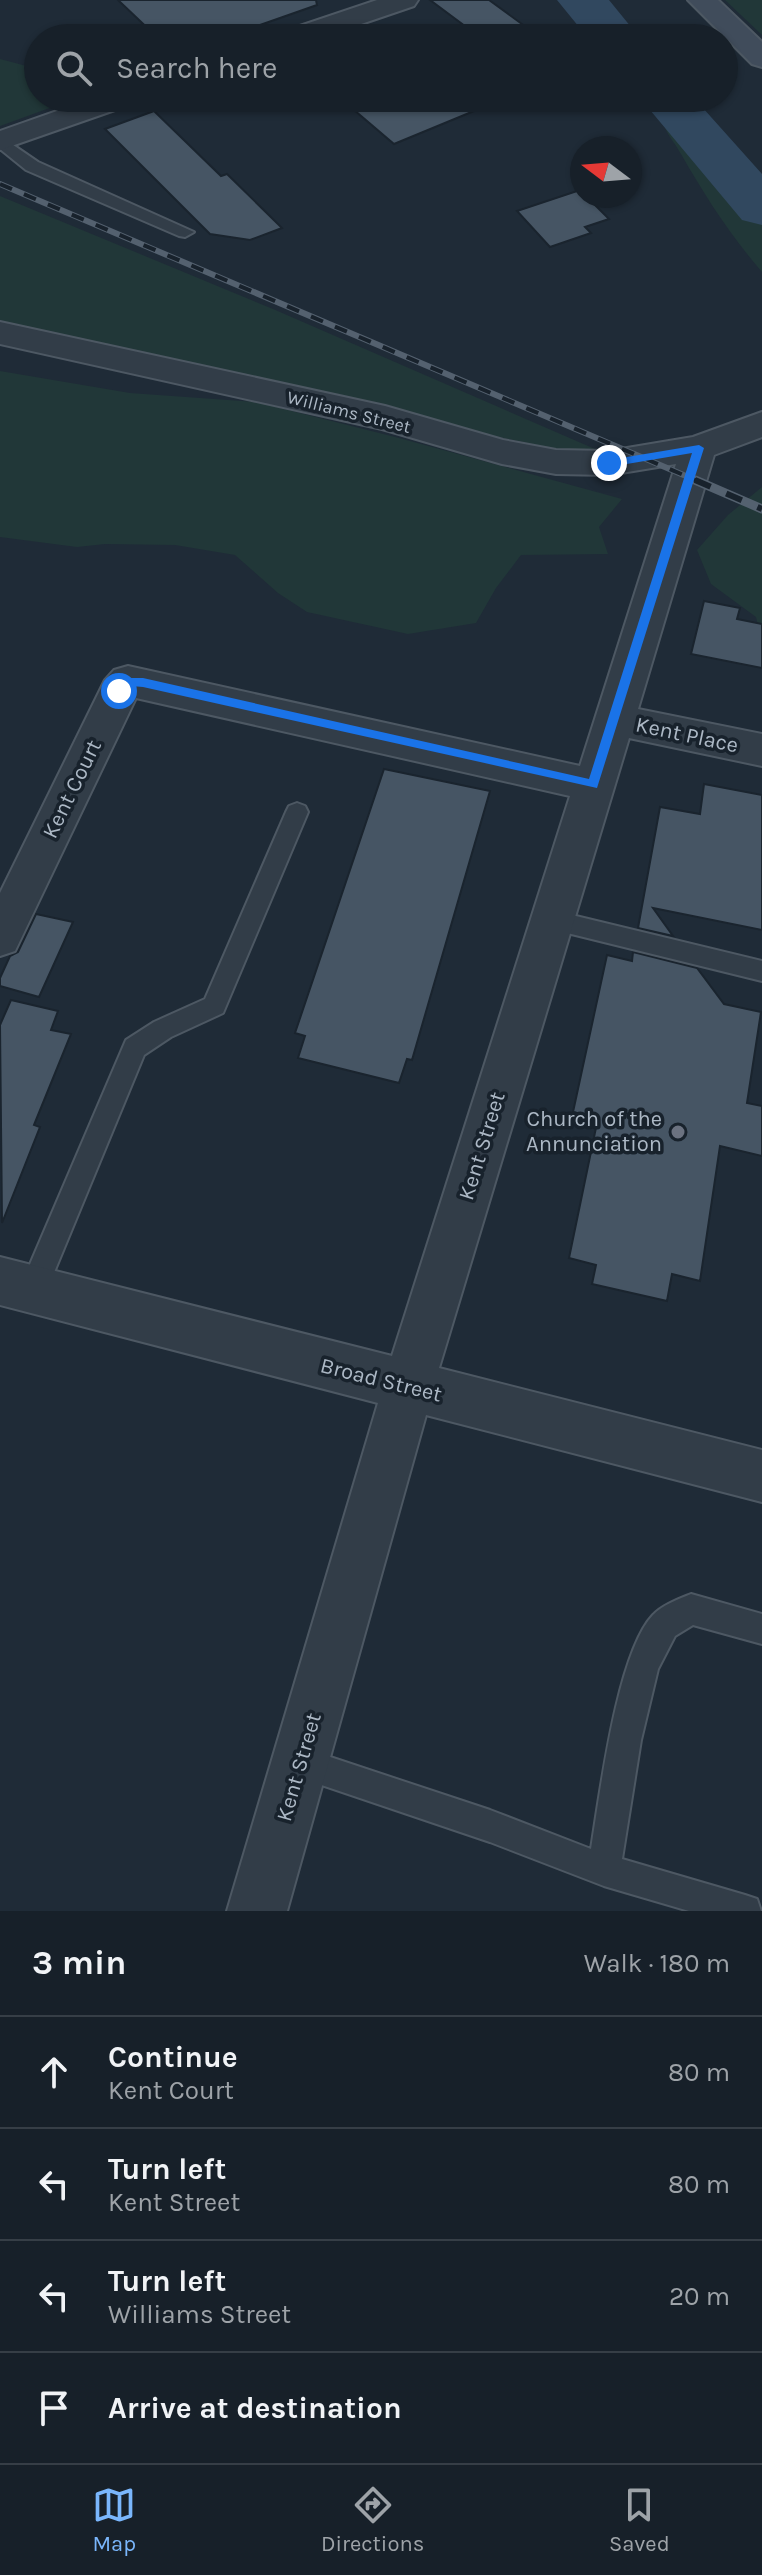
<!DOCTYPE html>
<html lang="en">
<head>
<meta charset="utf-8">
<style>
	:root { --surface:#172029; --page:#242d35; --text:#f1f3f6; --muted:#9ea3a8; --line:#363e46; --accent:#7ab6fc }
	body { margin:0; font-family:Karla,sans-serif; background:var(--page); color:var(--text) }
	.compass { position:absolute; left:570px; top:136px; width:72px; height:72px; border-radius:50%; background:var(--surface); box-shadow:0 2px 6px #0004; rotate:286deg }
	.stop { position:absolute; width:24px; height:24px; margin:-18px; border:6px solid #1a73e8; border-radius:50%; background:#fff }
	.stop.end { background:#1a73e8; border-color:#fff; box-shadow:0 2px 8px #0008 }
	.list { margin:0; padding:0; list-style:none }
	h2 { display:flex; justify-content:space-between; align-items:center; height:104px; margin:0; padding:0 32px; font-size:34px }
	h2 small { font-size:26px; font-weight:400; color:var(--muted) }
	.list li { display:grid; grid-template-columns:52px 1fr auto; gap:24px; align-items:center; box-sizing:border-box; height:112px; padding:0 32px; border-top:2px solid var(--line) }
	.list b { display:block; font-size:30px; white-space:nowrap }
	.list p { margin:0; font-size:26px; white-space:nowrap; color:var(--muted) }
	.list em { font-size:26px; font-style:normal; color:var(--muted) }
	.icon { flex:none; width:44px; height:44px; fill:none; stroke:currentColor; stroke-width:2; stroke-linecap:round; stroke-linejoin:round }
	.map { position:relative; flex:none; width:762px; height:1911px; overflow:hidden }
	.search { position:absolute; background:var(--surface); box-shadow:0 2px 6px #0004; left:24px; right:24px; top:24px; height:88px; display:flex; align-items:center; gap:20px; box-sizing:border-box; padding:0 28px; border-radius:44px; color:var(--muted); font-size:30px }
	.sheet { height:552px; background:var(--surface) }
	nav { display:flex; justify-content:space-around; align-items:center; box-sizing:border-box; height:112px; border-top:2px solid var(--line); background:var(--surface); font-size:22px; color:var(--muted) }
	nav a { display:grid; justify-items:center; gap:4px }
	nav .on { color:var(--accent) }
	.map>svg:first-child { display:block }
	.green { fill:#213738 }
	.lines { fill:none; stroke-linecap:round; stroke-linejoin:round }
	.river { fill:#31485f; fill-rule:evenodd }
	.building { fill:#465564; stroke:#1a242e; stroke-width:2 }
	.lane-casing { stroke:#4d5863; stroke-width:4 }
	.street-casing { stroke:#4d5863; stroke-width:4 }
	.secondary-casing { stroke:#4d5863; stroke-width:4 }
	.lane { fill:#323d48; fill-rule:evenodd }
	.street { fill:#323d48; fill-rule:evenodd }
	.secondary { fill:#404c5b; fill-rule:evenodd }
	.rail-far1-casing { stroke:#54616f; stroke-width:6 }
	.rail-casing { stroke:#54616f; stroke-width:9 }
	.rail-far1 { stroke:#18222c; stroke-width:4; stroke-dasharray:13; stroke-linecap:butt }
	.rail { stroke:#18222c; stroke-width:6; stroke-dasharray:17; stroke-linecap:butt }
	.route { fill:#1a73e8 }
	.worship-dot { fill:#6b7280; stroke:#18222c; stroke-width:3 }
	.labels { text-anchor:middle; dominant-baseline:central; stroke-width:7; stroke-linejoin:round; paint-order:stroke }
	.far-street-label { font-size:18px; fill:#acb8c5; stroke:#18222c }
	.street-label { font-size:22px; fill:#acb8c5; stroke:#18222c }
	.poi-label { font-size:22px; fill:#acb8c5; stroke:#18222c; text-anchor:end }
</style>
</head>
<body>
<div class="map">
<svg width="762" height="1911" viewBox="0 0 762 1911">
	<rect width="100%" height="100%" fill="#1f2b37"/>
	<path class="green" d="M 725,0 L 762,0 L 762,35 Z
		M 0,59 L 38,69 L 38,98 L 77,98 L 0,126 Z
		M 668,106 L 682,108 L 762,191 L 762,272 C 730,235 705,196 681,154 C 672,138 665,134 662,116 Z
		M 0,196 L 273,309 L 595,449 L 571,452 L 508,439 L 0,326 Z
		M 0,371 L 130,393 L 256,402 L 399,438 L 622,499 L 599,527 L 608,554 L 521,555 L 496,588 L 476,623 L 408,634 L 307,612 L 278,593 L 235,555 L 175,545 L 105,544 L 77,547 L 0,537 Z
		M 762,487 L 762,641 L 756,617 L 711,584 L 697,550 L 728,515 Z"/>
	<g class="lines">
		<path class="river" d="M 557,0 L 609,0 L 640,38 L 588,38 Z
			M 640,98 L 694,98 L 762,174 L 762,225 L 742,220 Z"/>
	</g>
	<path class="building" d="M 118,0 L 316,0 L 317,5 L 223,38 L 158,38 Z
		M 430,0 L 489,0 L 541,38 L 481,38 Z
		M 340,98 L 503,98 L 503,99 L 394,144 Z
		M 154,111 L 221,176 L 227,174 L 282,228 L 250,240 L 210,234 L 105,129 Z
		M 580,190 L 582,196 L 586,196 L 609,219 L 585,227 L 591,233 L 550,247 L 517,211 Z
		M 704,601 L 740,608 L 737,619 L 762,624 L 762,668 L 691,654 Z
		M 384,769 L 490,791 L 412,1060 L 407,1059 L 399,1083 L 298,1058 L 305,1036 L 295,1033 Z
		M 704,784 L 762,795 L 762,930 L 653,908 L 673,936 L 638,928 L 660,807 L 700,814 Z
		M 36,914 L 73,922 L 39,997 L 0,986 L 0,978 L 10,956 L 18,952 Z
		M 633,952 L 697,968 L 724,1004 L 761,1012 L 747,1103 L 762,1106 L 762,1156 L 720,1146 L 700,1281 L 672,1274 L 667,1301 L 592,1284 L 596,1265 L 569,1258 L 598,1118 L 573,1112 L 607,955 L 632,961 Z
		M 11,1000 L 58,1011 L 51,1030 L 71,1034 L 34,1125 L 40,1127 L 2,1223 L 0,1025 Z"/>
	<g class="lines">
		<defs>
			<path id="lane" d="M 0,136 L 38,162 L 194,232 L 185,237 L 179,236 L 26,170 L 0,149 Z
				M 297,803 L 305,806 L 308,812 L 223,1013 L 171,1037 L 144,1055 L 43,1299 L 33,1303 L 23,1299 L 19,1290 L 126,1040 L 154,1022 L 205,999 L 286,812 L 289,806 Z
				M 551,910 L 762,961 L 762,981 L 543,927 L 539,920 L 543,913 Z
				M 691,1594 L 762,1614 L 762,1644 L 693,1625 L 675,1636 L 658,1669 L 641,1740 L 622,1859 L 745,1895 L 757,1899 L 761,1911 L 689,1911 L 604,1886 L 490,1842 L 289,1774 L 284,1763 L 289,1752 L 300,1747 L 490,1810 L 591,1849 C 600,1794 617,1653 653,1615 C 662,1605 679,1599 691,1594 Z"/>
			<path id="street" d="M 377,0 L 418,0 L 414,6 L 320,38 L 278,38 L 282,32 Z
				M 94,98 L 137,98 L 132,104 L 0,150 L 0,131 Z
				M 0,322 L 385,406 L 503,440 L 556,450 L 609,451 L 693,437 L 762,412 L 762,437 L 714,455 L 638,709 L 762,734 L 762,766 L 629,738 L 439,1368 L 762,1450 L 762,1502 L 426,1415 L 287,1911 L 227,1911 L 378,1403 L 0,1305 L 0,1257 L 392,1356 L 570,796 L 136,698 L 15,951 L 0,956 L 0,893 L 105,680 L 114,670 L 128,666 L 580,766 L 676,464 L 609,475 L 556,474 L 502,464 L 382,429 L 0,344 Z"/>
			<path id="secondary" d="M 688,0 L 718,0 L 762,42 L 762,67 L 752,64 Z"/>
		</defs>
		<use href="#lane" class="lane-casing"/>
		<use href="#street" class="street-casing"/>
		<use href="#secondary" class="secondary-casing"/>
		<use href="#lane" class="lane"/>
		<use href="#street" class="street"/>
		<use href="#secondary" class="secondary"/>
		<defs>
			<path id="rail-far1" d="M 0,184 L 700,482"/>
			<path id="rail" d="M 695,480 L 762,509"/>
		</defs>
		<use href="#rail-far1" class="rail-far1-casing"/>
		<use href="#rail" class="rail-casing"/>
		<use href="#rail-far1" class="rail-far1"/>
		<use href="#rail" class="rail"/>
	</g>
	<path class="route" d="M 699,445 L 704,448 L 597,788 L 143,687 L 131,686 L 119,696 L 114,691 L 124,678 L 143,678 L 589,779 L 692,453 L 609,467 L 604,463 L 609,460 Z"/>
	<circle class="worship-dot" cx="678" cy="1132" r="8"/>
	<g class="labels">
		<g class="far-street-label">
			<text transform="translate(349 412) rotate(14)">Williams Street</text>
		</g>
		<g class="street-label">
			<text transform="translate(687 735) rotate(12)">Kent Place</text>
			<text transform="translate(72 789) rotate(-64)">Kent Court</text>
			<text transform="translate(482 1146) rotate(-73)">Kent Street</text>
			<text transform="translate(381 1380) rotate(14)">Broad Street</text>
			<text transform="translate(299 1767) rotate(-74)">Kent Street</text>
		</g>
		<g class="poi-label">
			<text x="662" y="1119">Church of the<tspan x="662" dy="25">Annunciation</tspan></text>
		</g>
	</g>
</svg>
<svg class="compass" viewBox="-18 -18 36 36"><path d="M0-13l5 13h-10z" fill="#e53935"/><path d="M0 13l5-13h-10z" fill="#9ea3a8"/></svg>
<div class="stop" style="left:119px;top:691px"></div>
<div class="stop end" style="left:609px;top:463px"></div>
<div class="search"><svg class="icon" aria-label="search" viewBox="0 0 24 24"><circle cx="10" cy="10" r="6"/><path d="M15 15l6 6"/></svg>Search here</div>
</div>
<section class="sheet">
<h2>3 min<small>Walk · 180 m</small></h2>
<ul class="list">
<li><svg class="icon" aria-label="ahead" viewBox="0 0 24 24"><path d="M12 20V5M6 11l6-6 6 6"/></svg><div><b>Continue</b><p>Kent Court</p></div><em>80 m</em></li>
<li><svg class="icon" aria-label="left" viewBox="0 0 24 24"><path d="M17 20v-9H6M10 6l-5 5 5 5"/></svg><div><b>Turn left</b><p>Kent Street</p></div><em>80 m</em></li>
<li><svg class="icon" aria-label="left" viewBox="0 0 24 24"><path d="M17 20v-9H6M10 6l-5 5 5 5"/></svg><div><b>Turn left</b><p>Williams Street</p></div><em>20 m</em></li>
<li><svg class="icon" aria-label="arrive" viewBox="0 0 24 24"><path d="M6 21V4h12l-3 4 3 4H6"/></svg><div><b>Arrive at destination</b></div></li>
</ul>
</section>
<nav>
<a class="on"><svg class="icon" aria-label="map" viewBox="0 0 24 24"><path d="M3 6l6-2 6 2 6-2v14l-6 2-6-2-6 2zM9 4v14M15 6v14"/></svg>Map</a>
<a><svg class="icon" aria-label="directions" viewBox="0 0 24 24"><path d="M12 3l9 9-9 9-9-9zM9 14v-3h6M13 9l2 2-2 2"/></svg>Directions</a>
<a><svg class="icon" aria-label="saved" viewBox="0 0 24 24"><path d="M7 4h10v16l-5-4-5 4z"/></svg>Saved</a>
</nav>
</body>
</html>
